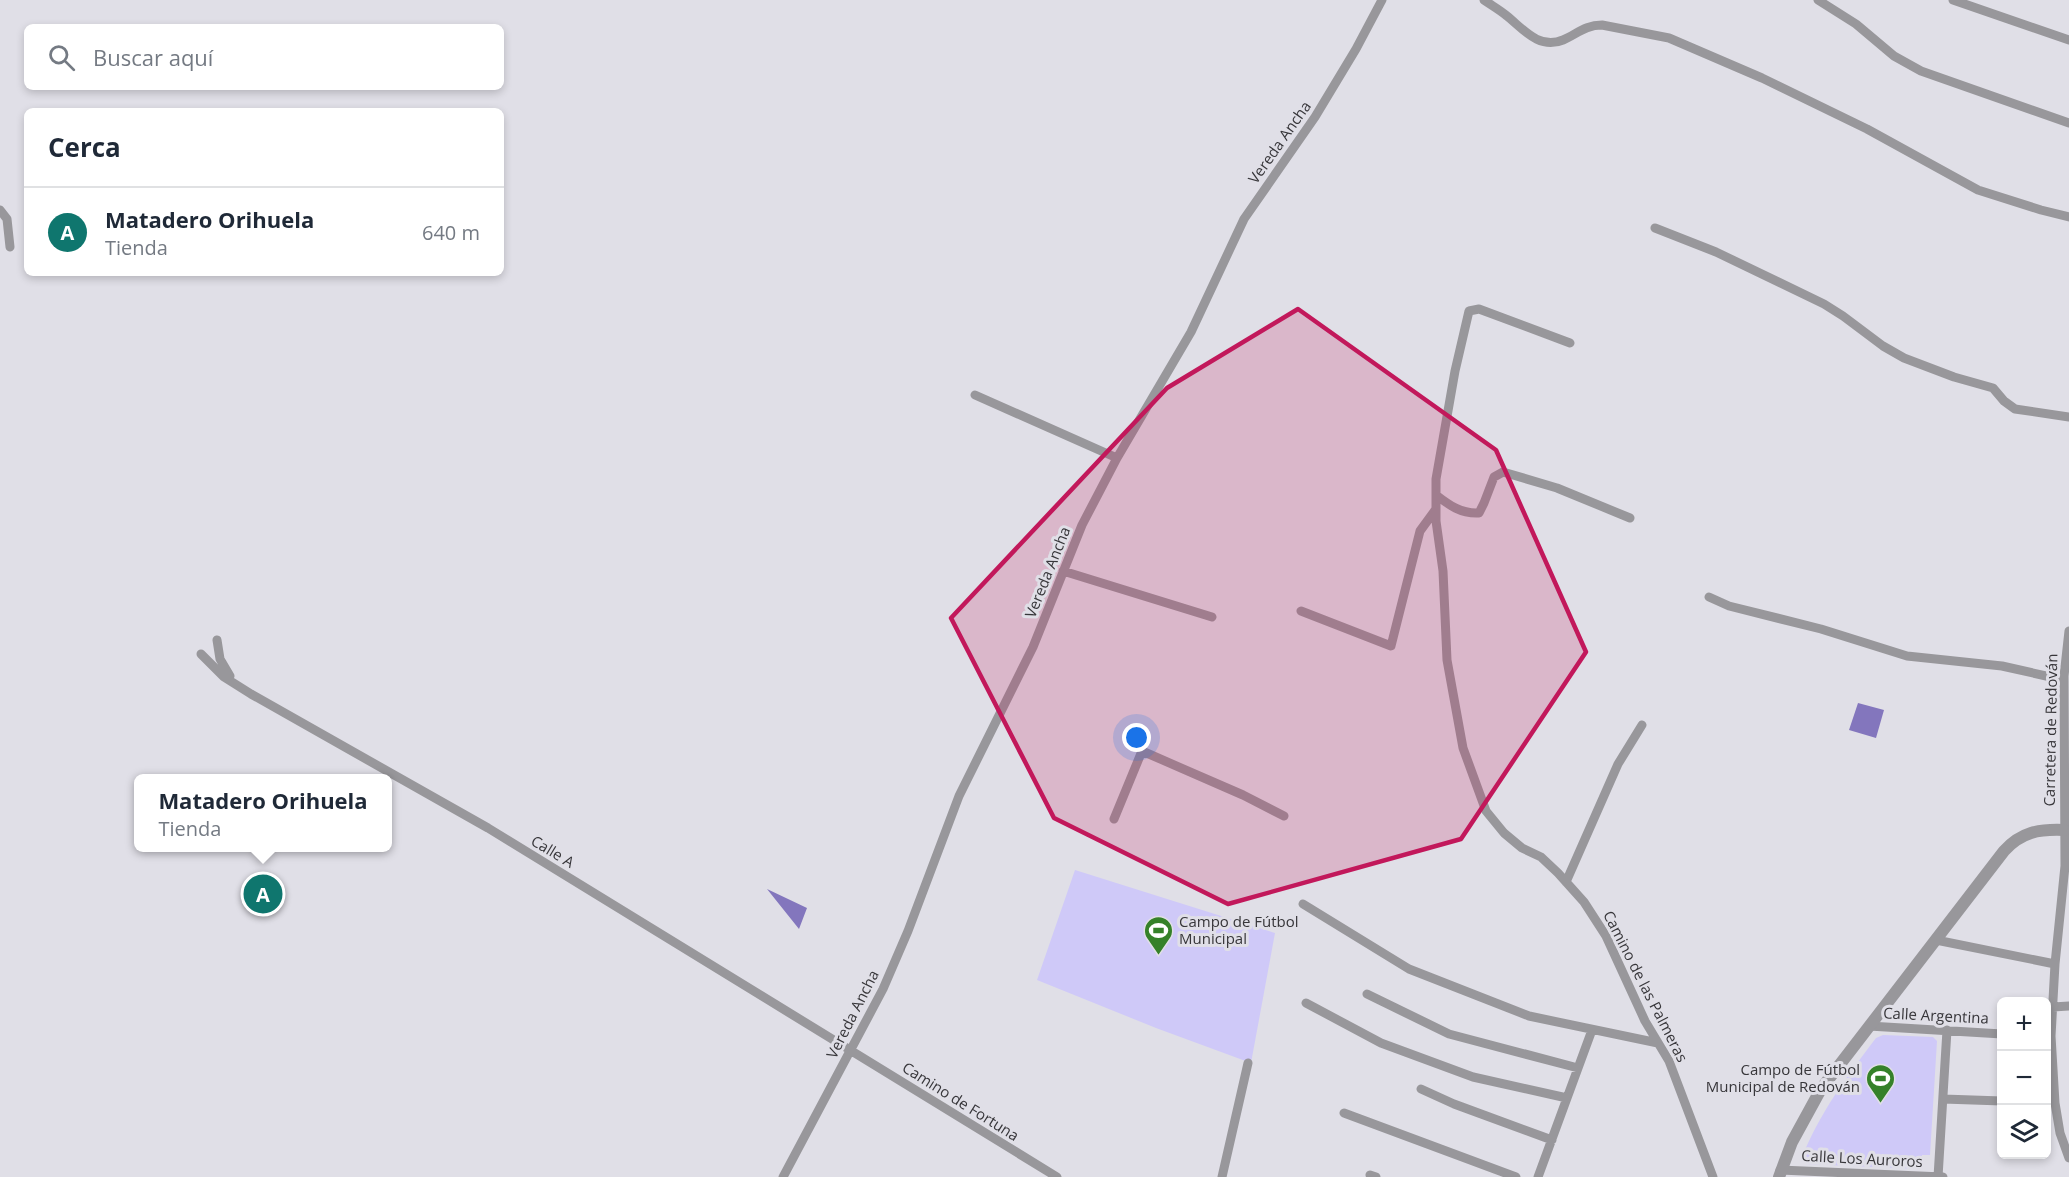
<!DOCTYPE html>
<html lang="es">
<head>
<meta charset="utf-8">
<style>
	:root { --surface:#fff; --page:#f6f6f7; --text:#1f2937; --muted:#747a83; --line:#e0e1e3; --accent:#0f766e }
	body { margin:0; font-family:"Open Sans",sans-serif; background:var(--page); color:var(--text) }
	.controls { position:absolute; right:18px; bottom:18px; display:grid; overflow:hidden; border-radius:9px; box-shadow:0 3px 9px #0003 }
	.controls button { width:54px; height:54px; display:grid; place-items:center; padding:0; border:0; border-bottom:2px solid var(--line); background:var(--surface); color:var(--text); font:30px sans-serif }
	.you { position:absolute; left:1137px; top:738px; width:21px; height:21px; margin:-15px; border:4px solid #fff; border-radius:50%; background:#1a73e8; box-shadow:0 0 0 9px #1a73e833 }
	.badge { display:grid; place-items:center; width:39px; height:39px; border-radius:50%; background:var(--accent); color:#fff; font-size:20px; font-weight:700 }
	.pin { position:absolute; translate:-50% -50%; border:3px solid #fff; box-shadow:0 2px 6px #0006 }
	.popup { position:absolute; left:134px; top:774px; width:258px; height:78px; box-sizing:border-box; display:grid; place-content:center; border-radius:9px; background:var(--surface); filter:drop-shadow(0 2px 4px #0005); font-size:20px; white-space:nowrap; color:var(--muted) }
	.popup b { font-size:22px; color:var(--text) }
	.popup::after { content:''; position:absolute; left:50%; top:100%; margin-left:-12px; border:12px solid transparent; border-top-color:var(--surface) }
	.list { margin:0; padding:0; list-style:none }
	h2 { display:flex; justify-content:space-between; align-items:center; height:78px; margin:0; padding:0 24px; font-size:26px }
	h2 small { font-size:20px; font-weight:400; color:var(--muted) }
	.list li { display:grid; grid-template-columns:39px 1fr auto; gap:18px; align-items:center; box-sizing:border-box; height:90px; padding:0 24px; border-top:2px solid var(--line) }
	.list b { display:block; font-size:22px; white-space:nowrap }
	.list p { margin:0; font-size:20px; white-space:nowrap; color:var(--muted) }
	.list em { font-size:20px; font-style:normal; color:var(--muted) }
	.icon { flex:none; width:33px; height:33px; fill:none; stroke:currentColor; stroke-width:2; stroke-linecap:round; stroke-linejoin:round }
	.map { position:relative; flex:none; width:2069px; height:1177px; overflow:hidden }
	.search { position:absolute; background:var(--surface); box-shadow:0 3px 9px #0003; left:24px; top:24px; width:480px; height:66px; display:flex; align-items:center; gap:15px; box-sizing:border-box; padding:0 21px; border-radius:9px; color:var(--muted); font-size:22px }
	.panel { position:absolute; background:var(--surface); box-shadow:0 3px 9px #0003; left:24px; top:108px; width:480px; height:168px; border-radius:9px }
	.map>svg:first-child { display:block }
	.green { fill:#cfc9f8 }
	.water { fill:#8376bd }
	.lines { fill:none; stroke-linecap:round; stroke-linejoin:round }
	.minor { stroke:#98979b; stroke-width:9 }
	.tertiary { stroke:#98979b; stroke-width:12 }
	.marked { fill:#c2185b; fill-opacity:0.2; stroke:#c2185b; stroke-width:4.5; stroke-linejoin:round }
	.labels { text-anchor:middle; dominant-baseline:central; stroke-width:6; stroke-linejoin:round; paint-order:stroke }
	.street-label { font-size:15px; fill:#37363a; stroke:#e0dfe7 }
	.poi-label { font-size:15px; fill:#37363a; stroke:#e0dfe7; text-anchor:start }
</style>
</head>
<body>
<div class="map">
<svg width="2069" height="1177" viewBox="0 0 2069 1177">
	<rect width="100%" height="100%" fill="#e0dfe7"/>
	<path class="green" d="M 1075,870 L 1275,933 L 1251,1063 L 1156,1028 L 1037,980 Z
		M 1883,1035 L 1933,1037 L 1937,1041 L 1930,1155 L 1922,1155 L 1921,1169 L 1806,1164 L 1801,1159 C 1821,1111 1845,1079 1876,1038 Z"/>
	<path class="water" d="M 1858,703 L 1884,710 L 1876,738 L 1849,730 Z
		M 767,889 L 807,908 L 799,929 Z"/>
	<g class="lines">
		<path class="minor" d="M 1484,0 C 1491,5 1500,10 1507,16 C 1523,29 1539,50 1563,40 C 1577,34 1585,25 1602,25 L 1669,38 L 1762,78 L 1867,129 L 1978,190 L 2041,210 L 2069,217
			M 1818,0 L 1856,24 L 1894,56 L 1921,71 L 2069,123
			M 1953,0 L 2069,40
			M 0,210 L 7,219 L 10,247
			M 1655,228 L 1716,252 L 1824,304 L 1843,316 L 1883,346 L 1904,358 L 1954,377 L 1993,388 L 2004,401 L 2015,409 L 2069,417
			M 1570,343 L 1479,309 L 1469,311 L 1455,371 L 1436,479 L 1436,521 L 1443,571 L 1447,660 L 1463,748 L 1486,811 L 1504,833 L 1522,848 L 1541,857 L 1558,873 L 1584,902 L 1606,936 L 1645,1021 L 1669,1061 L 1713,1177
			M 975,395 L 1117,458
			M 1436,495 C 1449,505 1461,514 1479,513 L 1484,503 L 1494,477 L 1503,472 L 1557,488 L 1630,518
			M 1063,571 L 1212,617
			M 1709,597 L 1729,606 L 1821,629 L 1907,656 L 2002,666 L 2064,680
			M 1301,611 L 1391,646 L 1420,531 L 1436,509
			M 2069,631 L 2064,676 L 2065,866 L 2055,964 L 2051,1036 L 2055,1103 L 2060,1133 L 2069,1158
			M 217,640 L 220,659 L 230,676
			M 201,654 L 224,677 L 251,694 L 488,828 L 1057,1177
			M 1114,819 L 1142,751 L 1243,795 L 1284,816
			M 1566,882 L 1618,764 L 1642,725
			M 1303,904 L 1409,969 L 1529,1016 L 1658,1043
			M 1936,940 L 2055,964
			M 1367,994 L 1449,1034 L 1578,1068
			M 1306,1003 L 1381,1043 L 1473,1077 L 1567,1098
			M 2053,1007 L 2069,1006
			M 1869,1026 L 2002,1034
			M 1421,1089 L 1454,1104 L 1552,1140
			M 1943,1099 L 2002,1101
			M 1344,1113 L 1516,1177
			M 1780,1170 L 1943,1177
			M 1370,1175 L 1376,1177
			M 783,1177 L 883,989 L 908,931 L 959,796 L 1033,647 L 1082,525 L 1117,458 L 1191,332 L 1244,219 L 1315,117 L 1356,49 L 1382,0
			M 1222,1177 L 1248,1063
			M 1538,1177 L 1592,1030
			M 1938,1177 L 1947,1030"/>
		<path class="tertiary" d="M 1779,1177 L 1792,1142 L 1821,1089 L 2004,851 C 2021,832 2039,829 2064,830"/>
	</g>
	<path class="marked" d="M 1298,309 L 1496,450 L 1586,652 L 1461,839 L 1228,904 L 1054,818 L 951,618 L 1167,388 Z"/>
	<defs>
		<symbol id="stadium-pin" viewBox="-11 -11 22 30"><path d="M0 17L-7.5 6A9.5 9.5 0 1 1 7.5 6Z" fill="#358129" stroke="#e0dfe7"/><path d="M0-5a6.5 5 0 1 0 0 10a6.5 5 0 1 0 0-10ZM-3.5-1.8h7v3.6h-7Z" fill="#fff"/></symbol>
	</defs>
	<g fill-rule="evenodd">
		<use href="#stadium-pin" x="1142" y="914" width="33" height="45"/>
		<use href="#stadium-pin" x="1864" y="1062" width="33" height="45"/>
	</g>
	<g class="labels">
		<g class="street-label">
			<text transform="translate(1279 142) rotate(-55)">Vereda Ancha</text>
			<text transform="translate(1047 572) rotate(-68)">Vereda Ancha</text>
			<text transform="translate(2050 730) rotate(-89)">Carretera de Redován</text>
			<text transform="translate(553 851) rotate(31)">Calle A</text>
			<text transform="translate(1646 986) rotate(63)">Camino de las Palmeras</text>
			<text transform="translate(852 1014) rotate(-63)">Vereda Ancha</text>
			<text transform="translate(1936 1015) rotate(3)">Calle Argentina</text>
			<text transform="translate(961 1101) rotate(32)">Camino de Fortuna</text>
			<text transform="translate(1862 1158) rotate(3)">Calle Los Auroros</text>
		</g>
		<g class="poi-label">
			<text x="1179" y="921">Campo de Fútbol<tspan x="1179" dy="17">Municipal</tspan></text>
			<text x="1860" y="1069" text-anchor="end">Campo de Fútbol<tspan x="1860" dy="17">Municipal de Redován</tspan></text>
		</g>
	</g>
</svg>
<div class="controls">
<button>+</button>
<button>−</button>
<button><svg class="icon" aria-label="layers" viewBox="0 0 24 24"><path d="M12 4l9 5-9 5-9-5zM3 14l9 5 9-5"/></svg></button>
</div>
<div class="you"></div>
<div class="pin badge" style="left:263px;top:894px">A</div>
<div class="popup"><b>Matadero Orihuela</b>Tienda</div>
<div class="search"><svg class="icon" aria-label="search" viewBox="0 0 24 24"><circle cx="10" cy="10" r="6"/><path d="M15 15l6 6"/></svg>Buscar aquí</div>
<section class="panel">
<h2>Cerca<small></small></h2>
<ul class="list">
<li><span class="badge">A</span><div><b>Matadero Orihuela</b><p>Tienda</p></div><em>640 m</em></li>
</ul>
</section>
</div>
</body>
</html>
